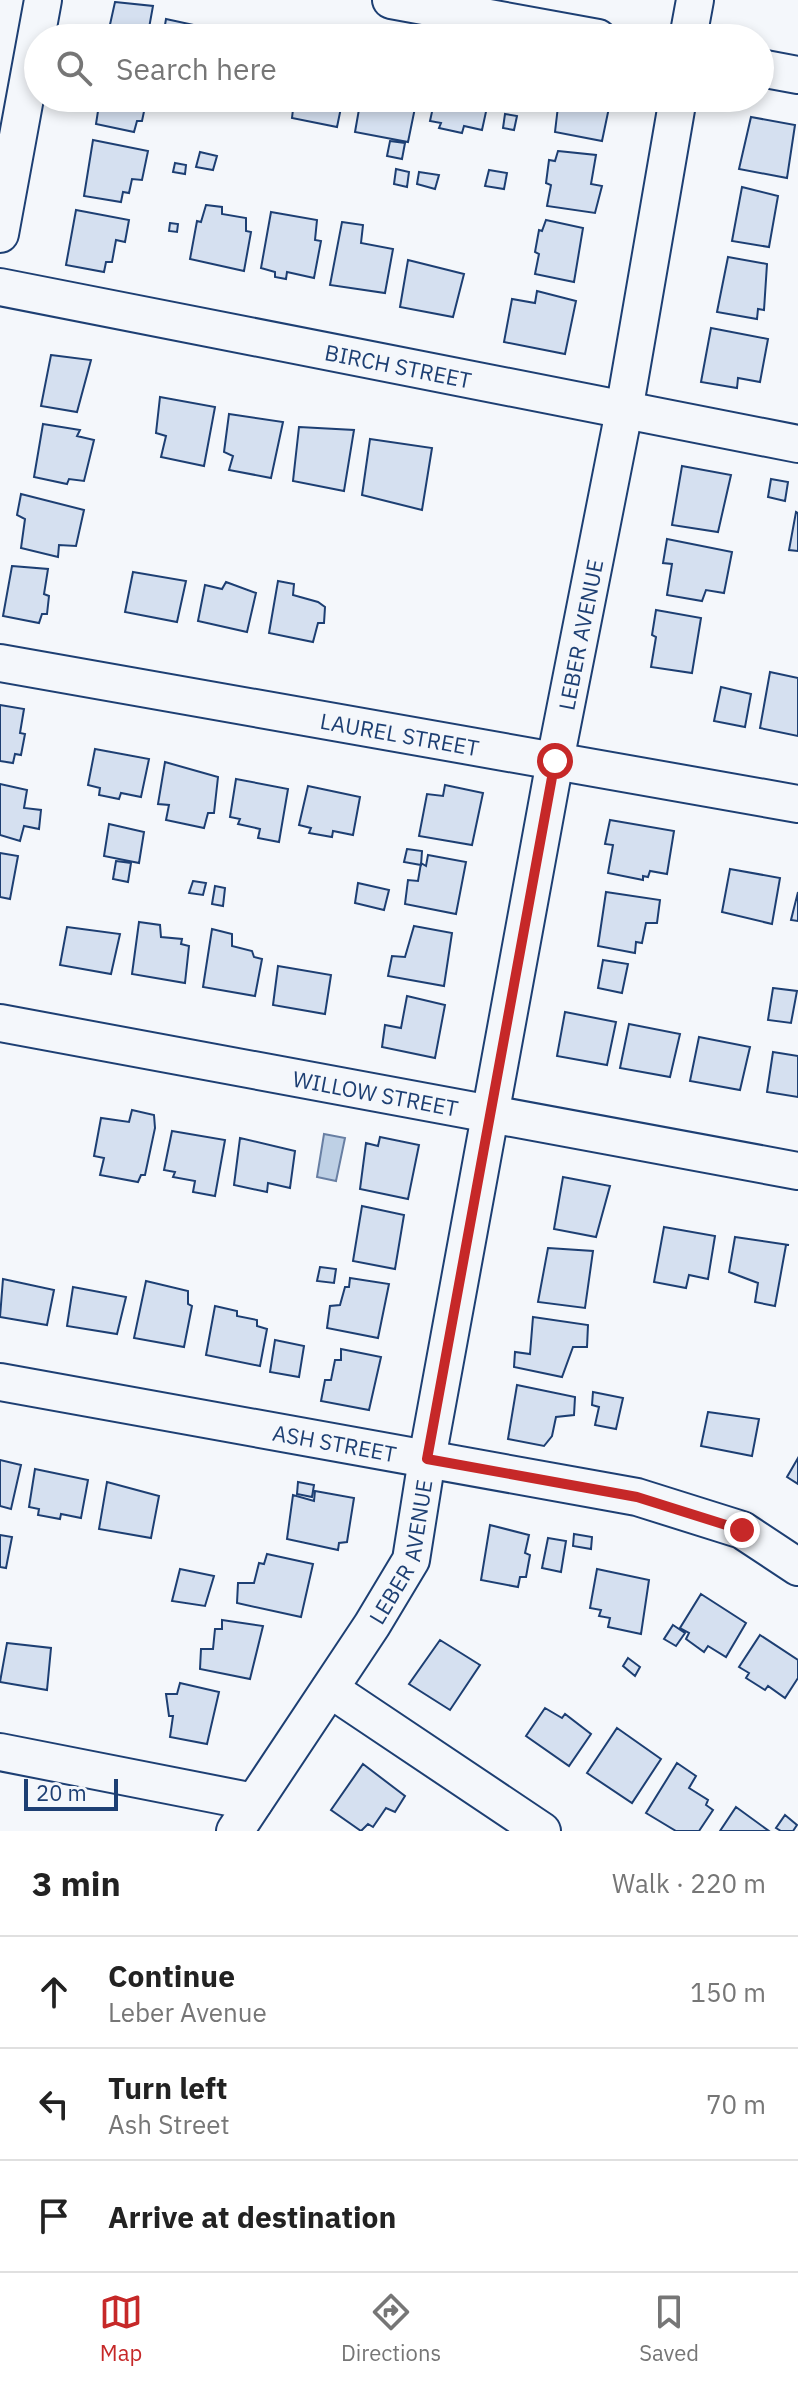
<!DOCTYPE html>
<html lang="en">
<head>
<meta charset="utf-8">
<style>
	:root { --surface:#fff; --page:#f2f2f2; --text:#222; --muted:#767676; --line:#e0e0e0; --accent:#c62828 }
	body { margin:0; font-family:"IBM Plex Sans",sans-serif; background:var(--page); color:var(--text) }
	.scale { position:absolute; left:24px; bottom:20px; width:94px; box-sizing:border-box; padding-left:8px; border:4px solid #1d3f73; border-top:0; font-size:22px; line-height:28px; white-space:nowrap; color:#1d3f73; -webkit-text-stroke:6px #f4f7fb; paint-order:stroke }
	.stop { position:absolute; width:24px; height:24px; margin:-18px; border:6px solid #c62828; border-radius:50%; background:#fff }
	.stop.end { background:#c62828; border-color:#fff; box-shadow:0 2px 8px #0008 }
	.list { margin:0; padding:0; list-style:none }
	h2 { display:flex; justify-content:space-between; align-items:center; height:104px; margin:0; padding:0 32px; font-size:34px }
	h2 small { font-size:26px; font-weight:400; color:var(--muted) }
	.list li { display:grid; grid-template-columns:52px 1fr auto; gap:24px; align-items:center; box-sizing:border-box; height:112px; padding:0 32px; border-top:2px solid var(--line) }
	.list b { display:block; font-size:30px; white-space:nowrap }
	.list p { margin:0; font-size:26px; white-space:nowrap; color:var(--muted) }
	.list em { font-size:26px; font-style:normal; color:var(--muted) }
	.icon { flex:none; width:44px; height:44px; fill:none; stroke:currentColor; stroke-width:2; stroke-linecap:round; stroke-linejoin:round }
	.map { position:relative; flex:none; width:798px; height:1831px; overflow:hidden }
	.search { position:absolute; background:var(--surface); box-shadow:0 4px 12px #0003; left:24px; right:24px; top:24px; height:88px; display:flex; align-items:center; gap:20px; box-sizing:border-box; padding:0 28px; border-radius:44px; color:var(--muted); font-size:30px }
	.sheet { height:440px; background:var(--surface) }
	nav { display:flex; justify-content:space-around; align-items:center; box-sizing:border-box; height:112px; border-top:2px solid var(--line); background:var(--surface); font-size:22px; color:var(--muted) }
	nav a { display:grid; justify-items:center; gap:4px }
	nav .on { color:var(--accent) }
	.map>svg:first-child { display:block }
	.water { fill:#bed0e5; stroke:#687fa3; stroke-width:2 }
	.building { fill:#d5e0f0; stroke:#1d3f73; stroke-width:2 }
	.lines { fill:none; stroke-linecap:round; stroke-linejoin:round }
	.minor-casing { stroke:#1d3f73; stroke-width:40 }
	.minor { stroke:#f4f7fb; stroke-width:36 }
	.route { stroke:#c62828; stroke-width:10 }
	.labels { text-anchor:middle; dominant-baseline:central; stroke-width:6; stroke-linejoin:round; paint-order:stroke }
	.street-label { font-size:22px; fill:#1d3f73; stroke:#f4f7fb }
</style>
</head>
<body>
<div class="map">
<svg width="798" height="1831" viewBox="0 0 798 1831">
	<rect width="100%" height="100%" fill="#f4f7fb"/>
	<path class="water" d="M 324,1134 L 345,1138 L 336,1181 L 317,1177 Z"/>
	<path class="building" d="M 115,2 L 153,6 L 149,28 L 155,28 L 154,38 L 107,38 Z
		M 166,19 L 203,27 L 201,38 L 163,37 Z
		M 100,98 L 154,98 L 154,101 L 146,102 L 142,121 L 137,121 L 134,132 L 96,124 Z
		M 226,98 L 270,98 L 267,109 L 225,101 Z
		M 288,98 L 343,98 L 337,127 L 292,118 L 294,101 Z
		M 361,98 L 417,98 L 408,142 L 355,132 Z
		M 435,98 L 489,98 L 482,130 L 464,126 L 462,133 L 439,128 L 441,123 L 430,121 Z
		M 559,98 L 611,98 L 602,141 L 555,132 Z
		M 505,114 L 517,116 L 514,130 L 503,128 Z
		M 751,117 L 795,125 L 787,178 L 739,169 Z
		M 93,140 L 148,151 L 142,180 L 132,179 L 129,193 L 123,192 L 121,202 L 84,196 Z
		M 390,141 L 405,143 L 402,159 L 387,156 Z
		M 558,151 L 596,155 L 591,184 L 602,186 L 595,213 L 547,206 L 551,185 L 546,183 L 549,160 L 555,161 Z
		M 200,152 L 217,156 L 213,170 L 196,167 Z
		M 175,163 L 186,165 L 185,174 L 173,172 Z
		M 396,169 L 409,172 L 407,187 L 394,184 Z
		M 489,170 L 507,173 L 504,189 L 485,186 Z
		M 419,172 L 439,175 L 435,189 L 417,184 Z
		M 742,187 L 778,196 L 769,247 L 732,241 Z
		M 206,205 L 222,207 L 222,214 L 246,218 L 246,231 L 251,232 L 244,271 L 190,259 L 197,221 L 201,222 Z
		M 76,210 L 129,220 L 125,242 L 116,240 L 112,262 L 106,262 L 104,272 L 66,265 Z
		M 271,212 L 317,220 L 315,240 L 321,241 L 314,278 L 287,272 L 286,279 L 275,277 L 275,272 L 261,268 Z
		M 546,220 L 583,228 L 574,282 L 535,274 L 539,254 L 535,252 L 539,230 L 542,231 Z
		M 342,222 L 363,225 L 361,243 L 393,249 L 385,293 L 330,285 Z
		M 170,223 L 178,224 L 177,232 L 169,231 Z
		M 728,257 L 767,264 L 764,310 L 758,309 L 757,319 L 717,312 Z
		M 408,260 L 464,274 L 453,317 L 400,307 Z
		M 537,291 L 576,301 L 565,354 L 504,342 L 512,299 L 535,303 Z
		M 711,328 L 768,339 L 760,382 L 738,378 L 737,388 L 701,382 Z
		M 51,355 L 91,360 L 77,412 L 41,406 Z
		M 160,397 L 215,407 L 204,466 L 161,457 L 166,436 L 156,433 Z
		M 229,414 L 283,422 L 271,478 L 229,470 L 233,456 L 224,452 Z
		M 43,424 L 80,430 L 77,436 L 94,440 L 84,481 L 69,479 L 67,484 L 34,477 Z
		M 299,427 L 354,430 L 344,491 L 293,481 Z
		M 370,439 L 432,448 L 422,510 L 362,495 Z
		M 682,466 L 731,475 L 718,532 L 672,525 Z
		M 771,479 L 788,482 L 785,501 L 768,497 Z
		M 21,494 L 84,510 L 76,546 L 59,545 L 58,557 L 21,548 L 25,519 L 17,515 Z
		M 796,512 L 798,513 L 798,551 L 789,550 Z
		M 667,539 L 732,552 L 724,593 L 706,590 L 702,601 L 667,595 L 672,564 L 663,563 Z
		M 12,566 L 48,569 L 44,594 L 49,596 L 47,614 L 42,614 L 39,623 L 3,616 Z
		M 133,572 L 186,581 L 177,622 L 125,612 Z
		M 278,581 L 294,584 L 293,595 L 318,602 L 325,607 L 324,623 L 318,623 L 313,642 L 269,633 Z
		M 226,582 L 256,593 L 247,632 L 198,621 L 205,585 L 222,589 Z
		M 656,610 L 701,618 L 692,673 L 651,667 L 656,637 L 652,635 Z
		M 770,672 L 798,678 L 798,736 L 760,728 Z
		M 721,687 L 751,694 L 745,727 L 714,721 Z
		M 0,705 L 24,709 L 20,733 L 25,734 L 21,755 L 15,754 L 13,763 L 0,761 Z
		M 95,749 L 149,759 L 141,797 L 121,793 L 119,799 L 99,795 L 100,788 L 88,785 Z
		M 165,762 L 218,777 L 214,813 L 208,813 L 204,828 L 166,820 L 169,805 L 158,804 Z
		M 236,779 L 288,789 L 279,842 L 258,838 L 260,829 L 238,824 L 240,819 L 230,817 Z
		M 0,784 L 27,790 L 24,808 L 41,810 L 39,829 L 24,826 L 20,841 L 0,835 Z
		M 445,785 L 483,793 L 472,845 L 419,836 L 427,794 L 443,796 Z
		M 308,786 L 360,797 L 353,835 L 333,831 L 332,837 L 309,833 L 311,828 L 299,825 Z
		M 610,820 L 674,831 L 667,874 L 650,871 L 648,877 L 643,876 L 643,880 L 608,873 L 613,845 L 605,844 Z
		M 109,824 L 144,832 L 139,863 L 104,856 Z
		M 407,849 L 422,851 L 421,865 L 404,862 Z
		M 0,853 L 18,856 L 10,899 L 0,897 Z
		M 428,855 L 466,862 L 456,914 L 405,904 L 408,880 L 418,881 L 421,863 L 426,866 Z
		M 116,861 L 131,863 L 128,882 L 113,879 Z
		M 730,869 L 780,878 L 772,924 L 722,912 Z
		M 193,881 L 206,883 L 203,895 L 189,893 Z
		M 358,883 L 389,890 L 384,910 L 355,903 Z
		M 215,886 L 225,888 L 223,906 L 212,904 Z
		M 606,892 L 660,900 L 657,923 L 646,923 L 642,943 L 636,942 L 635,953 L 598,946 Z
		M 798,892 L 798,921 L 791,920 Z
		M 139,922 L 160,925 L 161,937 L 182,939 L 181,944 L 189,946 L 185,983 L 132,974 Z
		M 414,926 L 452,933 L 444,986 L 388,976 L 392,956 L 405,957 Z
		M 67,927 L 120,934 L 111,974 L 60,965 Z
		M 212,929 L 232,934 L 232,946 L 252,951 L 254,957 L 262,959 L 255,996 L 203,987 Z
		M 603,960 L 628,964 L 622,993 L 598,988 Z
		M 278,966 L 331,975 L 325,1014 L 273,1005 Z
		M 773,988 L 797,991 L 791,1023 L 768,1020 Z
		M 407,996 L 445,1005 L 435,1058 L 382,1047 L 385,1025 L 401,1028 Z
		M 565,1012 L 616,1022 L 607,1065 L 557,1056 Z
		M 629,1024 L 680,1034 L 670,1077 L 620,1068 Z
		M 699,1037 L 750,1047 L 740,1090 L 690,1081 Z
		M 773,1052 L 798,1056 L 798,1097 L 767,1092 Z
		M 132,1110 L 154,1115 L 155,1128 L 145,1175 L 141,1175 L 138,1182 L 100,1175 L 104,1158 L 94,1156 L 101,1118 L 129,1122 Z
		M 172,1131 L 225,1140 L 215,1196 L 193,1192 L 195,1181 L 173,1177 L 175,1172 L 164,1170 Z
		M 380,1137 L 419,1145 L 408,1199 L 360,1189 L 366,1143 L 378,1146 Z
		M 240,1138 L 295,1151 L 290,1188 L 268,1183 L 267,1192 L 234,1185 Z
		M 563,1177 L 610,1186 L 596,1237 L 554,1229 Z
		M 362,1206 L 404,1215 L 395,1269 L 353,1261 Z
		M 664,1227 L 715,1236 L 708,1279 L 689,1275 L 686,1288 L 654,1282 Z
		M 735,1237 L 789,1245 L 786,1245 L 775,1306 L 755,1302 L 758,1283 L 729,1272 Z
		M 548,1248 L 593,1251 L 585,1308 L 538,1302 Z
		M 320,1267 L 336,1269 L 334,1283 L 317,1281 Z
		M 350,1278 L 389,1284 L 378,1338 L 327,1328 L 330,1306 L 340,1305 L 345,1287 L 349,1287 Z
		M 3,1279 L 54,1290 L 47,1325 L 0,1317 Z
		M 146,1281 L 188,1291 L 188,1304 L 192,1306 L 184,1347 L 134,1338 Z
		M 73,1287 L 126,1297 L 117,1334 L 67,1326 Z
		M 215,1306 L 237,1311 L 237,1316 L 257,1320 L 257,1326 L 267,1329 L 260,1366 L 206,1355 Z
		M 533,1317 L 588,1325 L 587,1347 L 573,1347 L 562,1377 L 514,1367 L 515,1352 L 530,1354 Z
		M 275,1340 L 304,1346 L 299,1377 L 270,1372 Z
		M 341,1349 L 381,1357 L 369,1410 L 321,1401 L 325,1380 L 331,1380 L 335,1360 L 341,1360 Z
		M 517,1385 L 575,1397 L 574,1415 L 556,1417 L 552,1436 L 544,1446 L 508,1439 Z
		M 593,1392 L 623,1398 L 616,1429 L 595,1425 L 599,1407 L 592,1405 Z
		M 708,1412 L 759,1419 L 752,1456 L 701,1446 Z
		M 798,1458 L 798,1484 L 787,1477 Z
		M 0,1460 L 21,1465 L 11,1509 L 0,1506 Z
		M 35,1469 L 88,1480 L 81,1518 L 61,1514 L 60,1519 L 38,1515 L 39,1509 L 29,1507 Z
		M 107,1482 L 159,1496 L 151,1538 L 99,1529 Z
		M 298,1482 L 314,1485 L 312,1497 L 297,1494 Z
		M 315,1491 L 354,1498 L 347,1542 L 339,1543 L 338,1550 L 287,1539 L 293,1495 L 314,1501 Z
		M 490,1525 L 529,1535 L 525,1553 L 530,1555 L 526,1577 L 520,1577 L 518,1587 L 481,1580 Z
		M 574,1534 L 592,1537 L 591,1549 L 573,1546 Z
		M 0,1535 L 12,1537 L 6,1568 L 0,1567 Z
		M 548,1538 L 566,1541 L 561,1572 L 542,1568 Z
		M 267,1554 L 313,1564 L 301,1617 L 237,1603 L 238,1583 L 254,1583 L 259,1563 L 264,1564 Z
		M 180,1569 L 214,1576 L 205,1606 L 172,1601 Z
		M 597,1569 L 649,1580 L 641,1634 L 608,1627 L 610,1618 L 599,1616 L 601,1610 L 590,1608 Z
		M 701,1594 L 746,1623 L 726,1657 L 708,1646 L 704,1652 L 686,1639 L 689,1633 L 680,1628 Z
		M 222,1620 L 263,1626 L 250,1679 L 200,1669 L 201,1649 L 213,1649 L 215,1629 L 222,1629 Z
		M 673,1625 L 685,1633 L 676,1646 L 664,1639 Z
		M 760,1635 L 798,1660 L 798,1678 L 785,1698 L 768,1686 L 765,1690 L 746,1678 L 749,1673 L 739,1667 Z
		M 440,1640 L 480,1665 L 450,1710 L 409,1684 Z
		M 7,1643 L 51,1648 L 47,1690 L 0,1682 Z
		M 628,1658 L 640,1667 L 635,1676 L 623,1666 Z
		M 180,1683 L 219,1692 L 207,1744 L 170,1737 L 173,1716 L 169,1716 L 166,1694 L 177,1694 Z
		M 545,1708 L 562,1718 L 565,1714 L 591,1734 L 569,1766 L 526,1736 Z
		M 617,1728 L 661,1759 L 632,1803 L 587,1773 Z
		M 677,1763 L 696,1776 L 689,1788 L 708,1800 L 706,1805 L 713,1810 L 699,1831 L 676,1831 L 646,1813 Z
		M 363,1764 L 405,1796 L 395,1812 L 386,1808 L 373,1827 L 368,1824 L 361,1831 L 331,1810 Z
		M 736,1807 L 769,1831 L 720,1831 Z
		M 785,1815 L 797,1825 L 793,1831 L 781,1831 L 776,1828 Z"/>
	<g class="lines">
		<defs>
			<g id="minor">
				<path d="M 391,0 L 598,38"/>
				<path d="M 688,38 L 695,0"/>
				<path d="M 760,68 L 798,75"/>
				<path d="M 0,234 L 43,0"/>
				<path id="s1" d="M 0,287 L 798,444"/>
				<path id="s2" d="M 0,663 L 798,804"/>
				<path id="s3" d="M 0,1023 L 798,1171"/>
				<path id="s4" d="M 0,1382 L 637,1497 L 742,1530 L 798,1567"/>
				<path d="M 330,1689 L 542,1831"/>
				<path d="M 0,1752 L 254,1802"/>
				<path id="s5" d="M 235,1831 L 372,1625 L 411,1560 L 427,1459 L 555,761 L 624,411 L 678,98"/>
			</g>
		</defs>
		<use href="#minor" class="minor-casing"/>
		<use href="#minor" class="minor"/>
	</g>
	<g class="lines">
		<path class="route" d="M 555,761 L 427,1459 L 637,1497 L 742,1530"/>
	</g>
	<g class="labels">
		<g class="street-label">
			<text stroke="none"><textPath href="#s1" startOffset="406">BIRCH STREET</textPath></text>
			<text stroke="none"><textPath href="#s5" startOffset="1264">LEBER AVENUE</textPath></text>
			<text stroke="none"><textPath href="#s2" startOffset="406">LAUREL STREET</textPath></text>
			<text stroke="none"><textPath href="#s3" startOffset="382">WILLOW STREET</textPath></text>
			<text stroke="none"><textPath href="#s4" startOffset="340">ASH STREET</textPath></text>
			<text stroke="none"><textPath href="#s5" startOffset="328">LEBER AVENUE</textPath></text>
		</g>
	</g>
</svg>
<div class="scale">20 m</div>
<div class="stop" style="left:555px;top:761px"></div>
<div class="stop end" style="left:742px;top:1530px"></div>
<div class="search"><svg class="icon" aria-label="search" viewBox="0 0 24 24"><circle cx="10" cy="10" r="6"/><path d="M15 15l6 6"/></svg>Search here</div>
</div>
<section class="sheet">
<h2>3 min<small>Walk · 220 m</small></h2>
<ul class="list">
<li><svg class="icon" aria-label="ahead" viewBox="0 0 24 24"><path d="M12 20V5M6 11l6-6 6 6"/></svg><div><b>Continue</b><p>Leber Avenue</p></div><em>150 m</em></li>
<li><svg class="icon" aria-label="left" viewBox="0 0 24 24"><path d="M17 20v-9H6M10 6l-5 5 5 5"/></svg><div><b>Turn left</b><p>Ash Street</p></div><em>70 m</em></li>
<li><svg class="icon" aria-label="arrive" viewBox="0 0 24 24"><path d="M6 21V4h12l-3 4 3 4H6"/></svg><div><b>Arrive at destination</b></div></li>
</ul>
</section>
<nav>
<a class="on"><svg class="icon" aria-label="map" viewBox="0 0 24 24"><path d="M3 6l6-2 6 2 6-2v14l-6 2-6-2-6 2zM9 4v14M15 6v14"/></svg>Map</a>
<a><svg class="icon" aria-label="directions" viewBox="0 0 24 24"><path d="M12 3l9 9-9 9-9-9zM9 14v-3h6M13 9l2 2-2 2"/></svg>Directions</a>
<a><svg class="icon" aria-label="saved" viewBox="0 0 24 24"><path d="M7 4h10v16l-5-4-5 4z"/></svg>Saved</a>
</nav>
</body>
</html>
